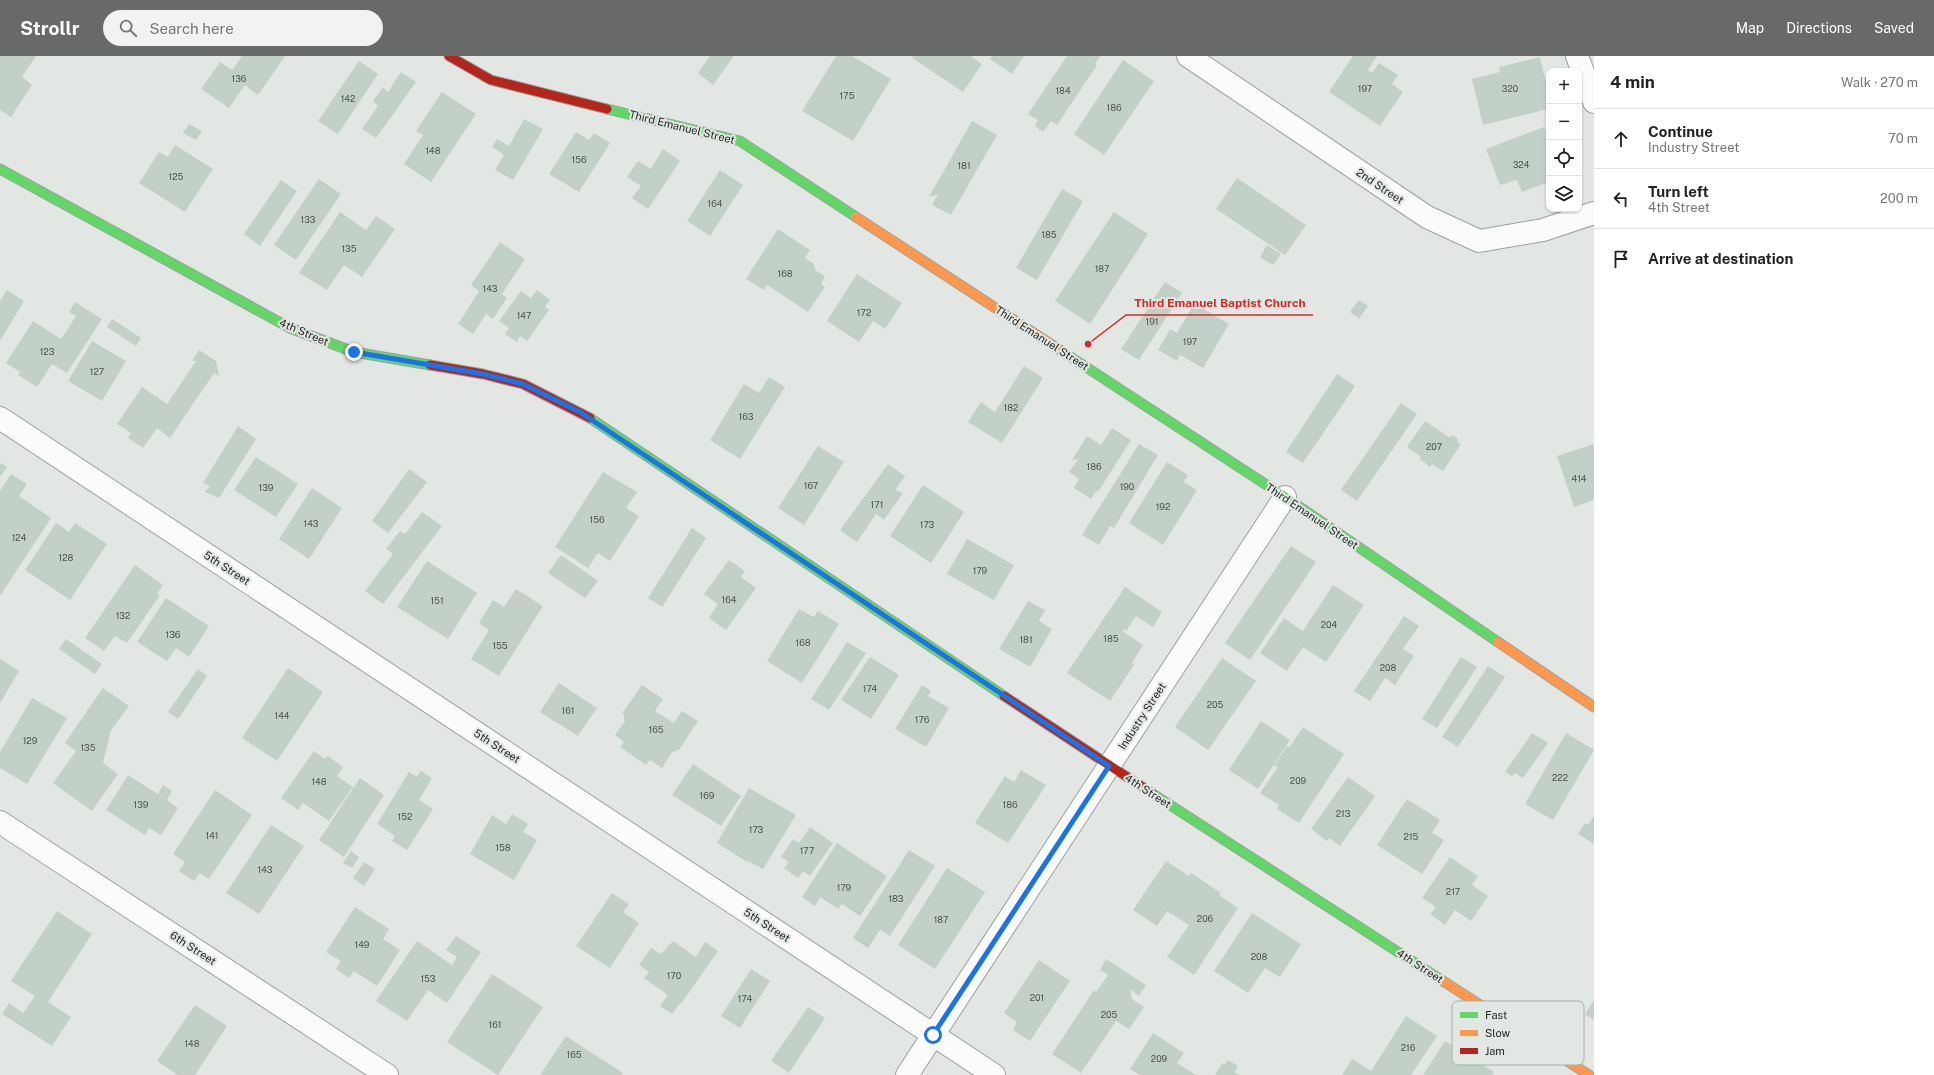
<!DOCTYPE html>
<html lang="en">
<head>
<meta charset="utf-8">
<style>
	:root { --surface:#fff; --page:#f2f2f2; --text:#222; --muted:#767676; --line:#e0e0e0; --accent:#676a68 }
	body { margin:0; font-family:"Public Sans",sans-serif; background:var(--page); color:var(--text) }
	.controls { position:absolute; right:12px; top:12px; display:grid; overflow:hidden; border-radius:8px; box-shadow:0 1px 3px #0004 }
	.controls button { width:36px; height:36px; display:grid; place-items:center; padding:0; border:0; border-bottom:1px solid var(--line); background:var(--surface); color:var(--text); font:20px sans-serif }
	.stop { position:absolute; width:12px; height:12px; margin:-9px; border:3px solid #1a73e8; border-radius:50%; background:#fff }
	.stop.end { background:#1a73e8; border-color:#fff; box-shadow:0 1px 4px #0008 }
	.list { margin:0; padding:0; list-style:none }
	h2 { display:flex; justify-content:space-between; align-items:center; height:52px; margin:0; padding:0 16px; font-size:17px }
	h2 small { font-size:13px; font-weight:400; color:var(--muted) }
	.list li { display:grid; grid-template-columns:26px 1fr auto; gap:12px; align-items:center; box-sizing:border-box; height:60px; padding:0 16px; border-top:1px solid var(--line) }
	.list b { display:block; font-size:15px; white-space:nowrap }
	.list p { margin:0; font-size:13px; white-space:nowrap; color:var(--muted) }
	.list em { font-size:13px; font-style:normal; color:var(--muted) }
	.icon { flex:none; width:22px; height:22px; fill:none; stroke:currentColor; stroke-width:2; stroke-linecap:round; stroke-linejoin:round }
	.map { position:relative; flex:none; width:1594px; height:1019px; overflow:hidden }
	header { display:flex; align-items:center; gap:24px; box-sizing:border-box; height:56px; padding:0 20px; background:var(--accent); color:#fff }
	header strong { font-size:19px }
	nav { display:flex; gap:22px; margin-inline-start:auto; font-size:14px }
	.search { width:280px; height:36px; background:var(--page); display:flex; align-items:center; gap:10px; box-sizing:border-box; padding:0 14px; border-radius:22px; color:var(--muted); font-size:15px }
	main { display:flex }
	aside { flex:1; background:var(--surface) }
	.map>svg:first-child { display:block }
	.building { fill:#c3d0c8 }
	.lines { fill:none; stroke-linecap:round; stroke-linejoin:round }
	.street-casing { stroke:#9da19f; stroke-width:24 }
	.fast-casing { stroke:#9da19f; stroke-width:11 }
	.slow-casing { stroke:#9da19f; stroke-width:11 }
	.jam-casing { stroke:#9da19f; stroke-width:11 }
	.street { stroke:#fbfbfb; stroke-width:22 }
	.fast { stroke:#63d668; stroke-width:9 }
	.slow { stroke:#ff974d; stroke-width:9 }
	.jam { stroke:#b3261e; stroke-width:9 }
	.route { stroke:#1a73e8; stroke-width:5 }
	.labels { text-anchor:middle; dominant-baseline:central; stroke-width:4; stroke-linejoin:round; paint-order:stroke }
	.number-label { font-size:9px; fill:#4c514e }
	.street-label { font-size:11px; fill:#252726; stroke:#e1e8e3 }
	.key { fill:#e1e8e3; stroke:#a9aeaa; stroke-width:1 }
	.key-label { font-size:11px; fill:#252726 }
	.leader { fill:none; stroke:#d62828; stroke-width:1.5 }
	.callout-dot { fill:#d62828; stroke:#e1e8e3; stroke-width:1.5 }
	.callout-label { font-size:12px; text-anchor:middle; font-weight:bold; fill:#d62828; stroke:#e1e8e3; stroke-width:4; stroke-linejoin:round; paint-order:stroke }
</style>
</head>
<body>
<header>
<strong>Strollr</strong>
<div class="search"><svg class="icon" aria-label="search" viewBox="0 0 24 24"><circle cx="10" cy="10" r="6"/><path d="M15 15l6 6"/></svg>Search here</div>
<nav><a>Map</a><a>Directions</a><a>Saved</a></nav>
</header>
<main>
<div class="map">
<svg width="1594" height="1019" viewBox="0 0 1594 1019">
	<rect width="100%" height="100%" fill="#e2e7e4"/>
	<path class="building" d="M 0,0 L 36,0 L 22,21 L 32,29 L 11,61 L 0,54 Z
		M 242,0 L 285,0 L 258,39 L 245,29 L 229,52 L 201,33 L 220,6 L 232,14 Z
		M 710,0 L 734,0 L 713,29 L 698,17 Z
		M 836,0 L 852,0 L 891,23 L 853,85 L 802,55 Z
		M 913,0 L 971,0 L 982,8 L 963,36 L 912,2 Z
		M 992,0 L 1024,0 L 1012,18 L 990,3 Z
		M 1067,0 L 1100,0 L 1095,8 L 1097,9 L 1057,69 L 1051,65 L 1043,76 L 1035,70 L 1038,64 L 1028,58 Z
		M 1353,0 L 1377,0 L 1368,14 L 1372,17 L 1379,7 L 1398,19 L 1392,28 L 1403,36 L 1380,70 L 1329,36 Z
		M 1540,1 L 1549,41 L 1549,53 L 1483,69 L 1472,23 L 1500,16 L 1499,11 Z
		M 1123,4 L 1154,25 L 1104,99 L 1074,78 Z
		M 359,5 L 378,18 L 338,78 L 318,65 Z
		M 401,16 L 416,26 L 376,82 L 362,73 L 378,50 L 373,45 L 383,31 L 388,36 Z
		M 442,36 L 476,58 L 431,126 L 404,108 L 423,79 L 416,75 Z
		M 524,63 L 543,73 L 513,124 L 495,114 L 504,99 L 492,91 L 497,83 L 509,90 Z
		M 972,65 L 997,79 L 951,159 L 932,149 L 938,138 L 929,141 Z
		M 189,68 L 202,75 L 196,84 L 183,77 Z
		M 1544,71 L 1549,86 L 1549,126 L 1522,136 L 1517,124 L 1500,129 L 1486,93 Z
		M 576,76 L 589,84 L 594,77 L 610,87 L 579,136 L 549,118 Z
		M 175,89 L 213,113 L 185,156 L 139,127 L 159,96 L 168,101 Z
		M 663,93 L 680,105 L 648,153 L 632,142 L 641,130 L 627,121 L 638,105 L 651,113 Z
		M 720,114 L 743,129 L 710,180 L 687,165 Z
		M 1237,122 L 1306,169 L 1285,199 L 1216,153 Z
		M 319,123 L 341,138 L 296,204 L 274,189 Z
		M 281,124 L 297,135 L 260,190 L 244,178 Z
		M 1062,133 L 1083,145 L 1037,224 L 1016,212 Z
		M 340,156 L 366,174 L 376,160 L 395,173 L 362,221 L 344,209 L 327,234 L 299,217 Z
		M 1114,156 L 1148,178 L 1090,268 L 1055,245 Z
		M 778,173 L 810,194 L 805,202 L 814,208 L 815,214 L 825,220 L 821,228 L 825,231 L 808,256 L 767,229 L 764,234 L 746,223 Z
		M 500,186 L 525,203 L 502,238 L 507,242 L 493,263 L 486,258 L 473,278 L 458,268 L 479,235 L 471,229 Z
		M 1267,189 L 1281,198 L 1273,209 L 1260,201 Z
		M 857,218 L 902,247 L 885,273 L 873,265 L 859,286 L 827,265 Z
		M 1165,226 L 1182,237 L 1139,304 L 1121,293 Z
		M 7,234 L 24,245 L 0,285 L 0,245 Z
		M 537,234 L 550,244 L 545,251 L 549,254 L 527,285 L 520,280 L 517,286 L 505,278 L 509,272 L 499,265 L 521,235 L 531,242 Z
		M 1359,244 L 1368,250 L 1359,263 L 1350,256 Z
		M 75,246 L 102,263 L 67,317 L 52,308 L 37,331 L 18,319 L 20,316 L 6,307 L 33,265 L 61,283 L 76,260 L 69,256 Z
		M 1194,248 L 1229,268 L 1203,312 L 1180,299 L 1177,305 L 1158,294 L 1170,273 L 1177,277 Z
		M 112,263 L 141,282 L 136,290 L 107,271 Z
		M 92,285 L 126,305 L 102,345 L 68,325 Z
		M 199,294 L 216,305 L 219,320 L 214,317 L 170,382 L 157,372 L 143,392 L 128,382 L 131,377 L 117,368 L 142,331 L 167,348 L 196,305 L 192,305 Z
		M 1024,310 L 1043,322 L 1002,387 L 968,366 L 981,346 L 995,356 Z
		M 1337,318 L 1355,330 L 1303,407 L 1286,396 Z
		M 769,321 L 785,331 L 740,403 L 710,384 L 744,328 L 759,337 Z
		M 1401,347 L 1417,358 L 1357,445 L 1341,434 Z
		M 1425,365 L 1450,382 L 1452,379 L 1459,384 L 1457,386 L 1461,388 L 1443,415 L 1432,408 L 1430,411 L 1420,403 L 1421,401 L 1407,391 Z
		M 238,370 L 256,383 L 219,442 L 205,436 L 210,430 L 203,427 Z
		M 1112,372 L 1131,384 L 1098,436 L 1096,435 L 1091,443 L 1074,432 L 1079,423 L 1069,416 L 1078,403 L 1072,404 L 1087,380 L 1101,389 Z
		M 1139,388 L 1158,399 L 1114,472 L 1110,470 L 1099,489 L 1082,479 Z
		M 1594,388 L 1594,444 L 1574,451 L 1557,400 Z
		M 818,390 L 844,406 L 804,469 L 778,452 Z
		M 256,401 L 298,428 L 276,461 L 234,434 Z
		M 1167,406 L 1188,419 L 1184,426 L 1197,434 L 1163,489 L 1129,467 Z
		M 0,407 L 7,411 L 0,421 Z
		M 888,408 L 905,420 L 895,434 L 903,437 L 884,464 L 876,458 L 857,486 L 840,474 Z
		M 409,413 L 427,426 L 388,477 L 372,465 Z
		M 603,416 L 637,436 L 626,452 L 639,460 L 610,505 L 598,497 L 588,512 L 555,491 Z
		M 11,418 L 27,428 L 19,440 L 51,462 L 0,540 L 0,435 Z
		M 923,429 L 964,456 L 931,507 L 890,480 Z
		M 312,432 L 342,452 L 309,503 L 279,483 Z
		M 422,456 L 442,470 L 383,548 L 365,535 L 393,498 L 386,493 L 400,475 L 405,478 Z
		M 56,467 L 69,476 L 75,467 L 107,488 L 70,544 L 25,514 Z
		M 692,472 L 706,482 L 662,551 L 648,542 Z
		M 967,483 L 1014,509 L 994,544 L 947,518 Z
		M 1291,490 L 1316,506 L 1250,604 L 1225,587 Z
		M 561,499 L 598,525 L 585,542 L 548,517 Z
		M 729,504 L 745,515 L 741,521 L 756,532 L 726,574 L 709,562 L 718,548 L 704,538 Z
		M 427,505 L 477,537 L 448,583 L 397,551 Z
		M 135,509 L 163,529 L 157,538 L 160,539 L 127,587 L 115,580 L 104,595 L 85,582 Z
		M 1333,529 L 1364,549 L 1326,606 L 1303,591 L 1287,615 L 1260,597 L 1284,562 L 1303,575 Z
		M 1125,531 L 1162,556 L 1153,571 L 1136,560 L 1126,575 L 1124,573 L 1122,575 L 1143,589 L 1132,607 L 1134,609 L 1110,645 L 1067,617 Z
		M 516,533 L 543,550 L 499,620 L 471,603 L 489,574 L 479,567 L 493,544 L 504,551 Z
		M 166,542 L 209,570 L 189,601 L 176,592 L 167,605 L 137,586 Z
		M 1028,545 L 1045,554 L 1039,565 L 1052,573 L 1030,611 L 999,593 Z
		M 799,553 L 814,561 L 818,555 L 839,568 L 802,627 L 767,605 Z
		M 1404,560 L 1419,570 L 1403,593 L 1414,600 L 1395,629 L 1385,622 L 1370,645 L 1354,635 Z
		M 66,583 L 102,608 L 95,618 L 59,593 Z
		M 847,586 L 866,597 L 829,654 L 811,643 Z
		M 870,601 L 899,619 L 871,663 L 841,644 Z
		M 1461,601 L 1477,611 L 1437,672 L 1422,663 Z
		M 1222,602 L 1256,625 L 1208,694 L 1175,671 Z
		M 0,603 L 19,615 L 0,647 Z
		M 1488,610 L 1505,621 L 1458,691 L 1442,681 Z
		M 288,612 L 323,636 L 277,705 L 242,682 Z
		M 198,613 L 207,620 L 178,663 L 168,656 Z
		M 559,627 L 597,652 L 578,680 L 540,656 Z
		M 642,629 L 663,643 L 655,655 L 674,667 L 682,655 L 698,665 L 679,694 L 672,696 L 662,712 L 650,704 L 646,709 L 620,691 L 624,686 L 615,679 L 625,665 L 623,656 Z
		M 922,629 L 931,635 L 928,640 L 949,652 L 926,691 L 895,673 Z
		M 103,632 L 129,650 L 111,674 L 103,707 L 118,718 L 92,755 L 53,727 L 76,695 L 65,687 Z
		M 32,642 L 67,662 L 27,728 L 0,712 L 0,696 Z
		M 1261,665 L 1290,684 L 1258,733 L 1229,714 Z
		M 1303,671 L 1344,698 L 1299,767 L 1277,753 L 1279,749 L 1260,737 L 1278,711 L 1274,710 L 1287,690 L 1290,691 Z
		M 1532,677 L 1548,687 L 1523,722 L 1515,717 L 1512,720 L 1505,716 Z
		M 1566,677 L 1594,694 L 1553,764 L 1525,748 Z
		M 314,695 L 325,703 L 328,700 L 343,711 L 337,720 L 353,731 L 329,765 L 303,747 L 298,754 L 281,742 Z
		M 693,708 L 741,740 L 721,770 L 672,739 Z
		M 1021,714 L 1046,729 L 1008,787 L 975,767 L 1005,720 L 1014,726 Z
		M 421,715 L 432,722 L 419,744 L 433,753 L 407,794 L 392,785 L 395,780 L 377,768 L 409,716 L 417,721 Z
		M 128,719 L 158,738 L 163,729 L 172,735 L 167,744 L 178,752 L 161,779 L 149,772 L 145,779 L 106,754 Z
		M 1348,721 L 1375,740 L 1340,790 L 1329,782 L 1327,785 L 1311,773 Z
		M 360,722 L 384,739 L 344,801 L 319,784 Z
		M 749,732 L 796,759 L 763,813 L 748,805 L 747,806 L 717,787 Z
		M 215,734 L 252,759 L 209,823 L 200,817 L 194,825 L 179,815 L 185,806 L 173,798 Z
		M 1407,743 L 1440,764 L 1432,777 L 1444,784 L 1422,818 L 1377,789 Z
		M 512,758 L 528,768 L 523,776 L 537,784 L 514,824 L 470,798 L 492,759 L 506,768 Z
		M 1594,760 L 1594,788 L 1578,778 L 1585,767 L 1588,769 Z
		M 271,769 L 304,790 L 259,858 L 226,837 Z
		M 810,771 L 833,787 L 810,820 L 803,815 L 798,822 L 784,812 L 789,806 L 781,801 L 793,783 L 799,787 Z
		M 837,787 L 887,820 L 860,860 L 842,848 L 838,853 L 820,841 L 815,850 L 802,841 Z
		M 909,794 L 935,810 L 890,880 L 880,874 L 868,892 L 853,882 Z
		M 351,795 L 359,801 L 352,812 L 343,807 Z
		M 1450,801 L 1478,820 L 1472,829 L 1488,840 L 1471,865 L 1455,854 L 1445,869 L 1430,858 L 1436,851 L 1422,842 Z
		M 1166,805 L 1189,820 L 1191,817 L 1221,837 L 1219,839 L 1238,852 L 1194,919 L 1167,901 L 1189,869 L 1167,855 L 1157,870 L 1133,854 Z
		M 364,806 L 375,813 L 364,830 L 353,822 Z
		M 947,812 L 985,836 L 935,913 L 898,889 Z
		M 612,837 L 629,848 L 623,856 L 639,867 L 610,912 L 576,890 Z
		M 355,851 L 389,873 L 383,883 L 400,894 L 377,930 L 354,915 L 349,922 L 336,913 L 341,905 L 326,896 Z
		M 57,855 L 92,878 L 48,946 L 71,961 L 52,990 L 2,958 L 9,947 L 23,957 L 35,940 L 11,925 Z
		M 1252,857 L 1301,888 L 1280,921 L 1265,912 L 1248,937 L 1214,915 Z
		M 456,880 L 481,896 L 447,947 L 428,934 L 407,965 L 376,945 L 417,885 L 452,909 L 457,901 L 446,894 Z
		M 673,885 L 696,901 L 705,886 L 718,895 L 681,948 L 680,947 L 672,958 L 660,950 L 668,939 L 644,922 L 649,916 L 639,909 L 651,892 L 661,898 Z
		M 1106,903 L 1146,929 L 1139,940 L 1130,933 L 1132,943 L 1144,951 L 1129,973 L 1116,965 L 1081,1017 L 1052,998 L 1094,934 L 1096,936 L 1108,919 L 1100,914 Z
		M 1039,904 L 1070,925 L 1030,985 L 1013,974 L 1017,966 L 1004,957 Z
		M 751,913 L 770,925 L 740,972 L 721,960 Z
		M 492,918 L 543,951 L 498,1019 L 447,986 Z
		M 1594,944 L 1594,964 L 1585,958 Z
		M 195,949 L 227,970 L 195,1019 L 178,1019 L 157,1005 Z
		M 808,951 L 825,962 L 789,1017 L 771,1005 Z
		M 1406,960 L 1437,980 L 1411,1019 L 1342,1019 L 1352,1003 L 1371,1015 Z
		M 1153,977 L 1184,997 L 1177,1007 L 1196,1019 L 1140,1019 L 1130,1013 Z
		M 566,980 L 623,1017 L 621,1019 L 540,1019 Z
		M 1445,985 L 1494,1016 L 1492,1019 L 1423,1019 Z
		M 1228,1004 L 1238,1010 L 1235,1016 L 1240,1019 L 1215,1019 L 1222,1007 L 1224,1009 Z"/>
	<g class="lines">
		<defs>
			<path id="street" d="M 1188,0 L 1427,161 L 1479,185 L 1543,174 L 1594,157
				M 1577,0 L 1594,46
				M 0,362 L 994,1019
				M 0,766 L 387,1019
				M 907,1019 L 1285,441"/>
			<path id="fast" d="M 607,53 L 740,85 L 856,161
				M 0,113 L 290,272 L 354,296 L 430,309
				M 1063,296 L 1285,441 L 1498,586
				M 590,362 L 1004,640
				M 1153,738 L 1443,925"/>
			<path id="slow" d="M 856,161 L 1063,296
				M 1498,586 L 1594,651
				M 1443,925 L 1589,1019"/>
			<path id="jam" d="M 449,0 L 491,24 L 607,53
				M 430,309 L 483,318 L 523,328 L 590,362
				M 1004,640 L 1153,738"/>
		</defs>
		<use href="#street" class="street-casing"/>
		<use href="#fast" class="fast-casing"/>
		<use href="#slow" class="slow-casing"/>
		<use href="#jam" class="jam-casing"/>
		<use href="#street" class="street"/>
		<use href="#fast" class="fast"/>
		<use href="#slow" class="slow"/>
		<use href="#jam" class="jam"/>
	</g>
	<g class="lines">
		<path class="route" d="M 354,296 L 483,318 L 523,328 L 580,356 L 1109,710 L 933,979"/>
	</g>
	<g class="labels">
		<g class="number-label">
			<text x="239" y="22">136</text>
			<text x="1365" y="32">197</text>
			<text x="1510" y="32">320</text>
			<text x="1063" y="34">184</text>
			<text x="847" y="39">175</text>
			<text x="348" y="42">142</text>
			<text x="1114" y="51">186</text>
			<text x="433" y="94">148</text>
			<text x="579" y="103">156</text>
			<text x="1521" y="108">324</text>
			<text x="964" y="109">181</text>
			<text x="176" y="120">125</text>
			<text x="715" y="147">164</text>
			<text x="308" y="163">133</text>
			<text x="1049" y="178">185</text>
			<text x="349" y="192">135</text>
			<text x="1102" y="212">187</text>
			<text x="785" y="217">168</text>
			<text x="490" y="232">143</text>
			<text x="864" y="256">172</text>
			<text x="524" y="259">147</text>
			<text x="1152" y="265">191</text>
			<text x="1190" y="285">197</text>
			<text x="47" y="295">123</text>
			<text x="97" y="315">127</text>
			<text x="1011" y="351">182</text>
			<text x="746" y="360">163</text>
			<text x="1434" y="390">207</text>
			<text x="1094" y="410">186</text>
			<text x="1579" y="422">414</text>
			<text x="811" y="429">167</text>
			<text x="1127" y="430">190</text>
			<text x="266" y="431">139</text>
			<text x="877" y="448">171</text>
			<text x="1163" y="450">192</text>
			<text x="597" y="463">156</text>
			<text x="311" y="467">143</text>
			<text x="927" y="468">173</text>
			<text x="19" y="481">124</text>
			<text x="66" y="501">128</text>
			<text x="980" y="514">179</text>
			<text x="729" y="543">164</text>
			<text x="437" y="544">151</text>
			<text x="123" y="559">132</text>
			<text x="1329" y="568">204</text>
			<text x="173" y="578">136</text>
			<text x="1111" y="582">185</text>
			<text x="1026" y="583">181</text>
			<text x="803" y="586">168</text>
			<text x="500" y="589">155</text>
			<text x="1388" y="611">208</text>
			<text x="870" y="632">174</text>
			<text x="1215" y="648">205</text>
			<text x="568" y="654">161</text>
			<text x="282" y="659">144</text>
			<text x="922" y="663">176</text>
			<text x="656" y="673">165</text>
			<text x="30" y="684">129</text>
			<text x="88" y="691">135</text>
			<text x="1560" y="721">222</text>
			<text x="1298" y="724">209</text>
			<text x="319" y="725">148</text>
			<text x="707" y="739">169</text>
			<text x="141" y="748">139</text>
			<text x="1010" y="748">186</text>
			<text x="1343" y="757">213</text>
			<text x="405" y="760">152</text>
			<text x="756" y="773">173</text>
			<text x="212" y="779">141</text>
			<text x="1411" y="780">215</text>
			<text x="503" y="791">158</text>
			<text x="807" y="794">177</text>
			<text x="265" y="813">143</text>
			<text x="844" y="831">179</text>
			<text x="1453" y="835">217</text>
			<text x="896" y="842">183</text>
			<text x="1205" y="862">206</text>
			<text x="941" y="863">187</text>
			<text x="362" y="888">149</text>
			<text x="1259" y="900">208</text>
			<text x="674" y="919">170</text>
			<text x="428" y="922">153</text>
			<text x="1037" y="941">201</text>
			<text x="745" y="942">174</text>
			<text x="1109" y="958">205</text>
			<text x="495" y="968">161</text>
			<text x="192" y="987">148</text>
			<text x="1408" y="991">216</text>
			<text x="574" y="998">165</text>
			<text x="1159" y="1002">209</text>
		</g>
		<g class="street-label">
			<text transform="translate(682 71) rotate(14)">Third Emanuel Street</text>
			<text transform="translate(1380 130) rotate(34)">2nd Street</text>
			<text transform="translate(304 276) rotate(23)">4th Street</text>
			<text transform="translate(1042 282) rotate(33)">Third Emanuel Street</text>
			<text transform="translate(1312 460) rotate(34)">Third Emanuel Street</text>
			<text transform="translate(227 512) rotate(33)">5th Street</text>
			<text transform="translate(1142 660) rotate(-57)">Industry Street</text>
			<text transform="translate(497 690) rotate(33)">5th Street</text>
			<text transform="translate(1148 735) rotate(33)">4th Street</text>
			<text transform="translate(767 869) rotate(33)">5th Street</text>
			<text transform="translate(193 892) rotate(33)">6th Street</text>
			<text transform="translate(1420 910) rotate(33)">4th Street</text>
		</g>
	</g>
	<rect x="1452" y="945" width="132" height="64" rx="6" class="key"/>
	<rect x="1460" y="956" width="18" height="6" fill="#63d668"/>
	<rect x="1460" y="974" width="18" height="6" fill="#ff974d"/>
	<rect x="1460" y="992" width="18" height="6" fill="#b3261e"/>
	<g class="key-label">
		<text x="1485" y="963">Fast</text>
		<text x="1485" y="981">Slow</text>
		<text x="1485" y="999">Jam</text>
	</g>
	<path class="leader" d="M1088 288L1126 259H1313"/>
	<circle class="callout-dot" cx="1088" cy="288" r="4"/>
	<g class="callout-label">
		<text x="1220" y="251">Third Emanuel Baptist Church</text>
	</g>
</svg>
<div class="controls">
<button>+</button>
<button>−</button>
<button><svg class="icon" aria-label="locate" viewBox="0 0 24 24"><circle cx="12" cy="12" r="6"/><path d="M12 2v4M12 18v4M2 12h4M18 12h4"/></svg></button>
<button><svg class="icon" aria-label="layers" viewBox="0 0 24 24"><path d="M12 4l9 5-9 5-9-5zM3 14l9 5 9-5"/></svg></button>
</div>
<div class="stop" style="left:933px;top:979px"></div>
<div class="stop end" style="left:354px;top:296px"></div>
</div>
<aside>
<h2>4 min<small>Walk · 270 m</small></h2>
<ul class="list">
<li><svg class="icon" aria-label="ahead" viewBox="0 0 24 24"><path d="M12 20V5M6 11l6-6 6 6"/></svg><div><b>Continue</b><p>Industry Street</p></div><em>70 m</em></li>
<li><svg class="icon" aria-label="left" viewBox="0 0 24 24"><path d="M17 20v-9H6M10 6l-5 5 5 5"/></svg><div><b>Turn left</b><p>4th Street</p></div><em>200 m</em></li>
<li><svg class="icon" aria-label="arrive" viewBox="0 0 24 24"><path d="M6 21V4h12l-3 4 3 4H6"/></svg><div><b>Arrive at destination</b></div></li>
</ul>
</aside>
</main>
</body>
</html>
